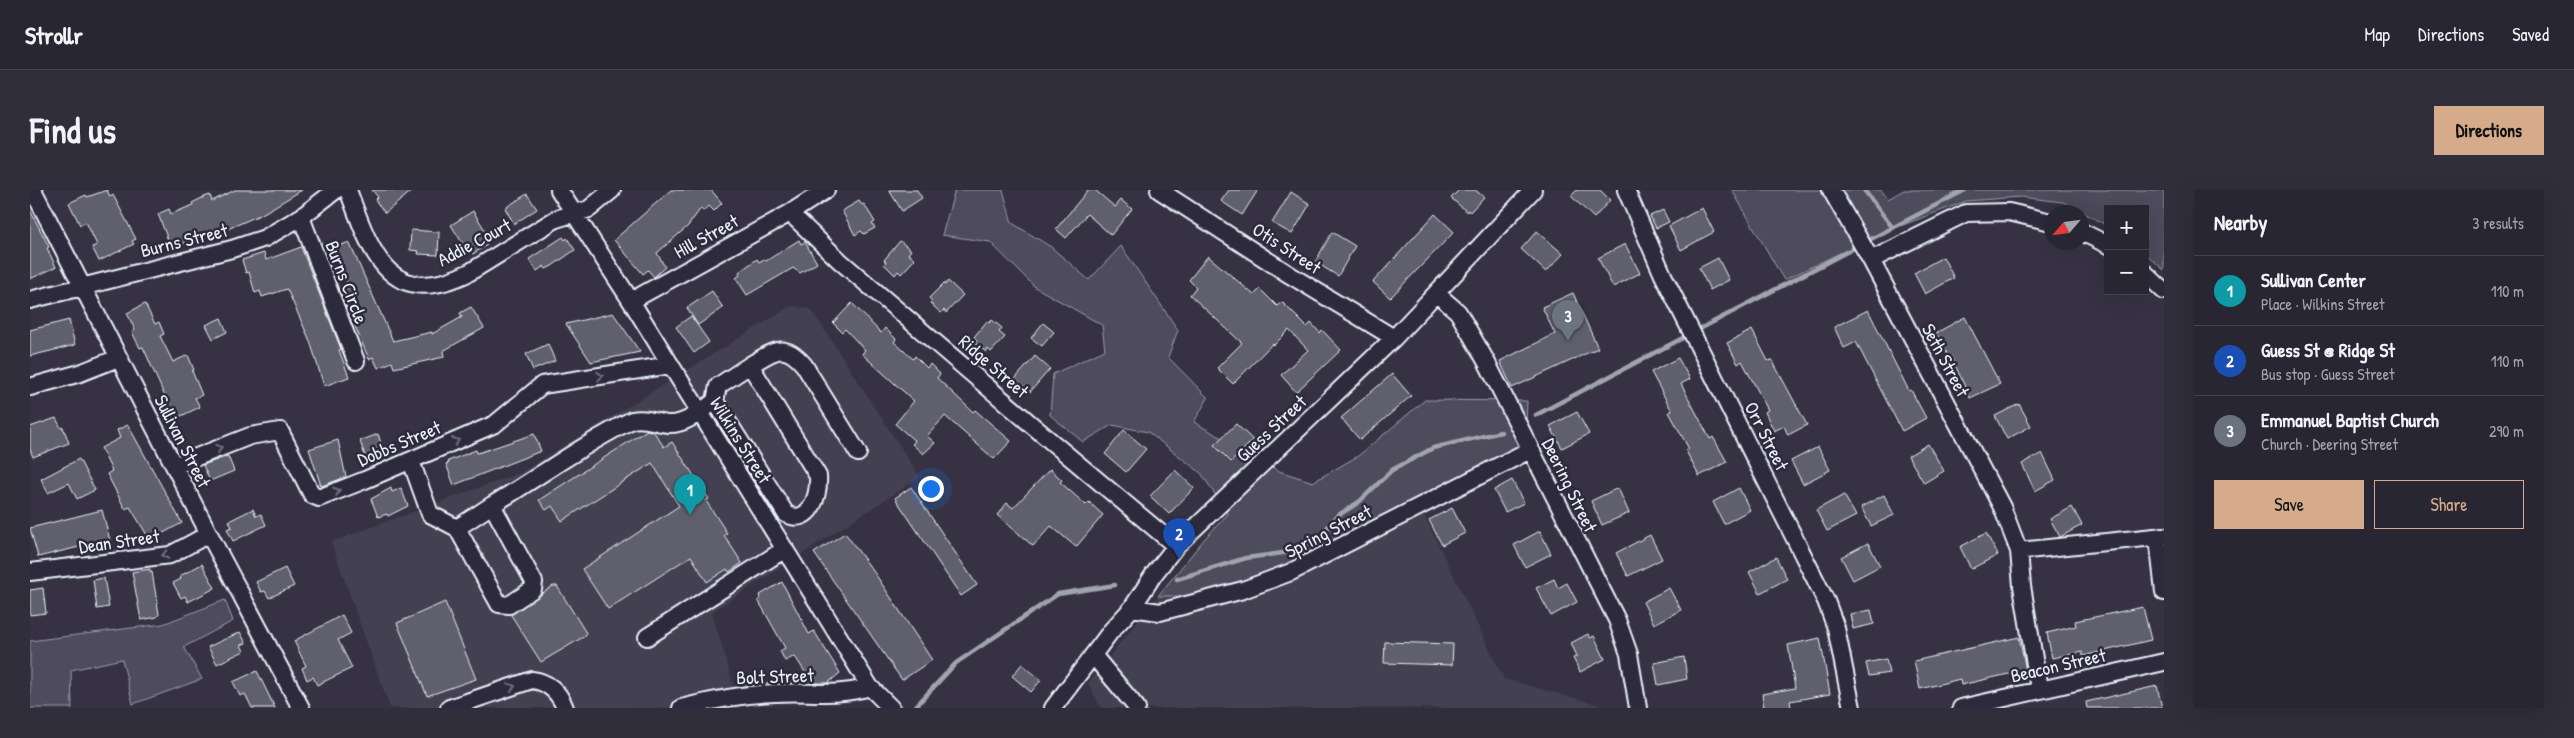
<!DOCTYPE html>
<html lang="en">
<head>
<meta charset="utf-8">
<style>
	:root { --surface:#282633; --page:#302e3b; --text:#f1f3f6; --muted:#a5a5ac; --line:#44434e; --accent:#d6ab8b }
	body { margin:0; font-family:"Patrick Hand",sans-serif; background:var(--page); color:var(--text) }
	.controls { position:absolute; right:15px; top:15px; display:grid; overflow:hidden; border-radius:0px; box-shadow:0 5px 20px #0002 }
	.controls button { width:45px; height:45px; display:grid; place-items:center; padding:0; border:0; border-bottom:1px solid var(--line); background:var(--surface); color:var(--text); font:25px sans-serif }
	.compass { position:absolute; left:2014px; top:15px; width:45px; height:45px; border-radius:50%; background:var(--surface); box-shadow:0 5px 20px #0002; rotate:242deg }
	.you { position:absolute; left:900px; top:298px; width:18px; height:18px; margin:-12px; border:4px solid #fff; border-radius:50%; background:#1a73e8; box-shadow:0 0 0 8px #1a73e833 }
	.badge { display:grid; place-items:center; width:32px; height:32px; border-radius:50%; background:var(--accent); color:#fff; font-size:16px; font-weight:700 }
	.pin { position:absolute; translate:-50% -41px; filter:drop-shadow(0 1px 2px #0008) }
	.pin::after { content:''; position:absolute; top:26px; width:18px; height:15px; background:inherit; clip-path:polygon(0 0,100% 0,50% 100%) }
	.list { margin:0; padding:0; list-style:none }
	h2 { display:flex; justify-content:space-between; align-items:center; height:65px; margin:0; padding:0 20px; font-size:21px }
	h2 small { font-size:16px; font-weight:400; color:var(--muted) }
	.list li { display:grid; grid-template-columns:32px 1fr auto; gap:15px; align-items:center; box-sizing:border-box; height:70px; padding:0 20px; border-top:1px solid var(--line) }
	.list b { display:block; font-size:19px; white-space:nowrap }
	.list p { margin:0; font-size:16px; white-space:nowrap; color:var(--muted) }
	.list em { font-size:16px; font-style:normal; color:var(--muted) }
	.actions { display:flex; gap:10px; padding:15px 20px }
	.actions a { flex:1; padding:11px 0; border:1px solid var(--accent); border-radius:0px; text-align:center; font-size:18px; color:var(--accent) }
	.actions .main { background:var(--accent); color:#111 }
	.map { position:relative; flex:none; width:2134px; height:518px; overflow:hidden; border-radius:0px }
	header { display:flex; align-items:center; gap:30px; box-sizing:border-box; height:70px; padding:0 25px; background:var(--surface); border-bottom:1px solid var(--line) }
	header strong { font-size:24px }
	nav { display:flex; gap:28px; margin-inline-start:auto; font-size:18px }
	.intro { display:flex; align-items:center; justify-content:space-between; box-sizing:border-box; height:120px; padding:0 30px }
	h1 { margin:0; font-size:35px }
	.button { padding:12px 22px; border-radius:0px; background:var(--accent); color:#111; font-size:18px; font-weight:700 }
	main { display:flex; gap:30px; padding:0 30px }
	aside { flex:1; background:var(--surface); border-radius:0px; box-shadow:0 5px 20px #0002 }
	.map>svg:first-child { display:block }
	.built { fill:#433f51 }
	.green { fill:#4d4b5c; stroke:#9a9eaa }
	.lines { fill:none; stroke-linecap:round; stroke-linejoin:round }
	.stream { stroke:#a0a4af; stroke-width:4.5 }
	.building { fill:#605e6e; stroke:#e8f1f8 }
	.minor-casing { stroke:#e8f1f8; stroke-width:20 }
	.minor { stroke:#2f2a3d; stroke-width:16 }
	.oneway { stroke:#70707e }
	.labels { text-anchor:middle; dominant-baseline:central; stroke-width:5; stroke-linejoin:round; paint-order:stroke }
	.street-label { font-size:19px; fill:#e8f1f8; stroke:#2f2a3d }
</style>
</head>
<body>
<header>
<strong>Strollr</strong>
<nav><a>Map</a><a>Directions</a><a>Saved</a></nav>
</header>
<div class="intro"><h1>Find us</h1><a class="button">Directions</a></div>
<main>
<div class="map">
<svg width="2134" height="518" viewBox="0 0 2134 518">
	<rect width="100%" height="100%" fill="#363244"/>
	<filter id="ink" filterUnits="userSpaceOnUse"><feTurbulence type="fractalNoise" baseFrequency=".02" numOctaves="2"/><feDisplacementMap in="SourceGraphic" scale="10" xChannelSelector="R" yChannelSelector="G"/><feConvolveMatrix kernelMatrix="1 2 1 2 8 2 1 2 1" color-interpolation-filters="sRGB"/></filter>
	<g filter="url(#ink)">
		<path class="built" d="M 761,116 L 781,119 L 890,287 L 682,422 L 710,518 L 360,518 L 301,352 L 492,282 Z
			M 1392,321 L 1474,489 L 1581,518 L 1071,518 L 1058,493 L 1128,406 L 1194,406 Z"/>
		<path class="green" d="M 925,0 L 973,0 L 982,33 L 1021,57 L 1059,90 L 1091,56 L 1148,140 L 1138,167 L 1178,208 L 1164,232 L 1249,281 L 1283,292 L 1328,266 L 1395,210 L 1497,211 L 1495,255 L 1392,321 L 1193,406 L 1128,406 L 1176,347 L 1198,324 L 1171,283 L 1118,242 L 1082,235 L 1053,252 L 1020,225 L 1023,184 L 1075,160 L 1072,135 L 1005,97 L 960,52 L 912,45 Z
			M 1702,0 L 1851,0 L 1858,9 L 1874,0 L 2134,0 L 2134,80 L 2115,63 L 2115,19 L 2078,19 L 2078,36 L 2033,12 L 1990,7 L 1936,11 L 1847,45 L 1754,90 Z
			M 195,410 L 203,431 L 154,457 L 172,489 L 103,514 L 92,469 L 41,480 L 42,518 L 0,518 L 0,451 L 133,434 Z"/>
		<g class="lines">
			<path class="stream" d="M 1834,0 L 1863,38
				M 1841,49 L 1935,0
				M 1506,225 L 1826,57
				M 1147,389 L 1216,368 L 1268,361 L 1288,349 L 1307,326 L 1329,312 L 1362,280 L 1403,258 L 1471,242
				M 886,516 L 926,473 L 1028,404 L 1085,395"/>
		</g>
		<path class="building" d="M 77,0 L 80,7 L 83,5 L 106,49 L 102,51 L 104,54 L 69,71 L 62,57 L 67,55 L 56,32 L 50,35 L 39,13 L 56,5 L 57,7 Z
			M 205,0 L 272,0 L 232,24 L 177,48 L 175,44 L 148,56 L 146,52 L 140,55 L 128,24 L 139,19 L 141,24 L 163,15 L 162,13 L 174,7 L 180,5 L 182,11 Z
			M 342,0 L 383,0 L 355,23 L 345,10 L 348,7 Z
			M 641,0 L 681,0 L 692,13 L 684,21 L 679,16 L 673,21 L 671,18 L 658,36 L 627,63 L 635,77 L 624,87 L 618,80 L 613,84 L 584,50 Z
			M 859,0 L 887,0 L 892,8 L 872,21 Z
			M 1058,0 L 1065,0 L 1085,17 L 1091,10 L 1102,19 L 1081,45 L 1057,24 L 1036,48 L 1026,39 Z
			M 1199,0 L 1228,0 L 1212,25 L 1191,11 Z
			M 1429,0 L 1445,0 L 1454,7 L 1440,22 L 1438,20 L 1437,22 L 1421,8 Z
			M 1547,0 L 1570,0 L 1580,10 L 1564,28 L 1541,6 Z
			M 1261,2 L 1280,14 L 1262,44 L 1242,33 Z
			M 497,4 L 507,19 L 484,34 L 475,18 Z
			M 829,11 L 832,15 L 834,14 L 845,32 L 842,34 L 845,38 L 834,44 L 831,41 L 825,45 L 812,21 Z
			M 1672,18 L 1684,42 L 1651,60 L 1639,36 Z
			M 0,20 L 19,57 L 17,58 L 26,77 L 0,89 Z
			M 1633,20 L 1639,32 L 1626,38 L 1620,26 Z
			M 443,21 L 460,48 L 455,51 L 457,55 L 443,64 L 441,61 L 438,62 L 421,35 Z
			M 1405,24 L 1424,42 L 1360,108 L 1343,92 Z
			M 381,40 L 409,42 L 408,65 L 388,64 L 389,61 L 380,60 Z
			M 1507,41 L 1533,64 L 1516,82 L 1491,59 Z
			M 1302,42 L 1325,56 L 1308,86 L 1285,72 Z
			M 533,47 L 535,50 L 537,48 L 545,60 L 522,76 L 516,79 L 514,76 L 507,81 L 499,69 Z
			M 769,50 L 771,54 L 775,52 L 787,73 L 770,83 L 763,78 L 717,105 L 706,88 L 710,85 L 709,82 L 727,69 L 729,72 L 734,69 L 736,71 Z
			M 870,51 L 881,60 L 878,64 L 885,69 L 871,84 L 868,81 L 865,85 L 854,74 L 856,72 L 854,70 Z
			M 319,52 L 363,151 L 402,142 L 402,144 L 432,127 L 430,123 L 441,117 L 454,138 L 413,161 L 414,167 L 364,178 L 362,172 L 348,178 L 343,167 L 339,169 L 310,101 L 319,97 L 302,59 Z
			M 1595,54 L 1610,83 L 1583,97 L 1568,68 Z
			M 271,57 L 311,159 L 309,160 L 319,187 L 294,196 L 280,151 L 257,99 L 232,107 L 230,101 L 225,103 L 219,82 L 216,83 L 212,70 L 234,63 L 236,70 Z
			M 1178,66 L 1224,105 L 1230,99 L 1247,116 L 1252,112 L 1277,137 L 1281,133 L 1290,143 L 1292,140 L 1311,160 L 1266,202 L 1251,185 L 1278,160 L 1259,140 L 1244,155 L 1243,153 L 1203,194 L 1187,178 L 1212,153 L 1160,105 L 1166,97 L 1159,90 Z
			M 1913,67 L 1924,88 L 1895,104 L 1884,83 Z
			M 1688,68 L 1699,90 L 1680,100 L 1669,78 Z
			M 918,91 L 933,105 L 916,123 L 914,120 L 911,123 L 900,113 L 902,111 L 899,108 L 914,93 L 915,95 Z
			M 682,101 L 693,118 L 668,135 L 657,118 Z
			M 1543,103 L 1568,158 L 1482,198 L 1470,171 L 1525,144 L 1512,117 Z
			M 822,113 L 851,143 L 855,138 L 866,149 L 864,152 L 883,169 L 885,166 L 897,178 L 900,174 L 910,184 L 907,188 L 943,222 L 945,220 L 981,251 L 964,269 L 915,226 L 897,246 L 905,253 L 893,264 L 882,254 L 885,251 L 865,234 L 884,211 L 832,164 L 835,160 L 815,139 L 812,142 L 803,133 Z
			M 115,114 L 125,134 L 129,132 L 134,144 L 130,146 L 143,172 L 158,165 L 164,180 L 162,181 L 172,205 L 165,208 L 170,217 L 149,227 L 144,227 L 113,157 L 110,158 L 102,142 L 105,140 L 97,123 Z
			M 1838,120 L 1879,201 L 1881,200 L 1896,228 L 1872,241 L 1826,152 L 1814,158 L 1804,137 Z
			M 583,123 L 610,162 L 561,172 L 536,134 Z
			M 661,126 L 679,152 L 664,163 L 646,137 Z
			M 1935,127 L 1970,194 L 1940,208 L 1921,166 L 1919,167 L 1906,143 Z
			M 191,128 L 197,142 L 183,149 L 176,135 Z
			M 39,130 L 45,155 L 0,166 L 0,140 Z
			M 962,130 L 972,138 L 969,142 L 975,147 L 961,162 L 958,159 L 956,162 L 945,153 L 947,150 L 944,147 L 957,131 L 959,133 Z
			M 1013,133 L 1024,142 L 1012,156 L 1001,148 Z
			M 1722,140 L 1738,171 L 1742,170 L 1777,235 L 1758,245 L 1754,236 L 1744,241 L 1735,222 L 1738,220 L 1712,171 L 1708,174 L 1697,153 Z
			M 518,154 L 525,171 L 503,180 L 496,164 Z
			M 1005,166 L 1020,179 L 1000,202 L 985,189 Z
			M 1648,168 L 1660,189 L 1651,194 L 1680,249 L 1683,247 L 1697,272 L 1669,286 L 1656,261 L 1659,259 L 1639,222 L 1642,221 L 1621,182 Z
			M 1362,184 L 1381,206 L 1330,250 L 1311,228 Z
			M 1989,214 L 2001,236 L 1977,249 L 1965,226 Z
			M 1547,222 L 1559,244 L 1532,258 L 1520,236 Z
			M 26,228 L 31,238 L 33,237 L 39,253 L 3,267 L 0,259 L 0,237 Z
			M 1206,234 L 1223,250 L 1201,272 L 1184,255 Z
			M 98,235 L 152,333 L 120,350 L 100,317 L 95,319 L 77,284 L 82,281 L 71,258 L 90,248 L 87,240 Z
			M 617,240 L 624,242 L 634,257 L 642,252 L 679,309 L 676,311 L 697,343 L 694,345 L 712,373 L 699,382 L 697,379 L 677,392 L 661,366 L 578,419 L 552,379 L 649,316 L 622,273 L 532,331 L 522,316 L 516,320 L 509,310 Z
			M 1094,240 L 1116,259 L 1096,282 L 1075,264 Z
			M 348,244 L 355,265 L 337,272 L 330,251 Z
			M 504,244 L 511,261 L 424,295 L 416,274 L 419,273 L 418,271 L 446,260 L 447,263 L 451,262 Z
			M 308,250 L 316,287 L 291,296 L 279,259 Z
			M 1898,254 L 1914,281 L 1894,293 L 1878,266 Z
			M 1788,257 L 1800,280 L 1773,294 L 1761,271 Z
			M 2012,263 L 2025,290 L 2005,301 L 1992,274 Z
			M 198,266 L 204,281 L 180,291 L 173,275 Z
			M 49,269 L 65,300 L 47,309 L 39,293 L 18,303 L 11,289 Z
			M 1020,279 L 1032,290 L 1030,292 L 1056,315 L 1059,312 L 1073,325 L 1046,357 L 1021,336 L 1003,356 L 967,325 L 977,313 L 983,318 Z
			M 1145,280 L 1164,298 L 1139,324 L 1120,306 Z
			M 1482,290 L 1494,313 L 1475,322 L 1464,300 Z
			M 881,297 L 947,395 L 931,406 L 865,308 Z
			M 361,298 L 362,302 L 371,298 L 378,316 L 358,326 L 357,324 L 348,327 L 341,309 Z
			M 1588,298 L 1599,323 L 1572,335 L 1561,311 Z
			M 1709,298 L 1720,320 L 1694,334 L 1683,312 Z
			M 1814,305 L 1826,326 L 1797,341 L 1786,320 Z
			M 1854,305 L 1864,325 L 1841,336 L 1831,317 Z
			M 2042,317 L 2052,335 L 2030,347 L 2020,329 Z
			M 1422,318 L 1435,343 L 1412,355 L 1399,330 Z
			M 223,319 L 226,326 L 231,324 L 236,335 L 203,351 L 197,339 L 202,337 L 199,331 Z
			M 72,320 L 81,354 L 62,358 L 61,354 L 8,367 L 0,338 Z
			M 1510,341 L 1521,364 L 1495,377 L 1484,355 Z
			M 815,343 L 846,385 L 902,470 L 872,490 L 784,363 Z
			M 1956,343 L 1968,365 L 1941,379 L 1930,357 Z
			M 1620,345 L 1632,369 L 1598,386 L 1586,363 Z
			M 1838,353 L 1850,376 L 1823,390 L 1811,367 Z
			M 1746,367 L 1757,389 L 1730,403 L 1719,382 Z
			M 172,374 L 185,398 L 158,412 L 155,406 L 151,408 L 143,393 L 151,389 L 150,386 Z
			M 255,378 L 264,396 L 239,408 L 235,401 L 231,402 L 226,392 Z
			M 120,379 L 120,382 L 122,382 L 129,424 L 127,427 L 111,430 L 102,382 Z
			M 74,388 L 79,417 L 67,419 L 63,390 Z
			M 1524,389 L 1528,398 L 1537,393 L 1547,412 L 1521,426 L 1506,398 Z
			M 752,392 L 779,444 L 784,441 L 810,483 L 798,493 L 782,493 L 766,468 L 763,467 L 755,471 L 750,461 L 755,458 L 728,410 L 731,408 L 730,405 Z
			M 523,396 L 527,396 L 556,443 L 555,446 L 511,472 L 481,425 Z
			M 13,398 L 16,423 L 0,425 L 0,400 Z
			M 1639,398 L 1651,420 L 1624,434 L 1613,412 Z
			M 415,412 L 446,489 L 397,506 L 367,433 Z
			M 2113,417 L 2121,450 L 2053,466 L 2052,462 L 2022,468 L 2017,443 L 2046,436 L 2045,431 Z
			M 1841,420 L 1844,434 L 1823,439 L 1820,424 Z
			M 312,425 L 321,443 L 308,450 L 322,478 L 287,495 L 283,487 L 277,490 L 272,478 L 276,476 L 264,451 Z
			M 210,442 L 216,453 L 211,455 L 214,461 L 187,474 L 178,457 Z
			M 1558,444 L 1560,448 L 1564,446 L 1575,469 L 1550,482 L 1543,468 L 1547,466 L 1541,453 Z
			M 1989,447 L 1996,480 L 1931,495 L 1930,489 L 1890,499 L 1884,471 Z
			M 1790,448 L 1800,504 L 1760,511 L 1761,518 L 1734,518 L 1732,504 L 1765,498 L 1758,455 Z
			M 1355,452 L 1423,454 L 1422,475 L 1354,473 Z
			M 1654,467 L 1657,489 L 1628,495 L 1624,473 Z
			M 1856,469 L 1859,483 L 1839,486 L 1836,473 Z
			M 992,474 L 1011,490 L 1001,502 L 982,486 Z
			M 227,481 L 245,518 L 222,518 L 215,504 L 210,506 L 203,492 Z
			M 2127,496 L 2132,518 L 2057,518 L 2056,512 Z"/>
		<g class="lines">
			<defs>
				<path id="minor" d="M 3,0 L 179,344 L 271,518
					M 318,0 C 341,62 359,122 440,82 L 526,29 L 559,19 L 582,0
					M 529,0 L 601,111 L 840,497 L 861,518
					M 1129,0 L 1260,85 L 1364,148
					M 1596,0 L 1633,85 L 1796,411 L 1806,438 L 1822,518
					M 1801,0 L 1841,70 L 1972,317 L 1989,361 L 1992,396 L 2009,499
					M 760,23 L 810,71 L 1023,253 L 1146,356
					M 271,27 L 326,171
					M 2052,42 L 2078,55
					M 1841,70 L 1936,23 L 1979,22 L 2021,32
					M 2115,83 L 2134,101
					M 1407,104 L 1428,122 L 1456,171 L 1587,430 L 1599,464 L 1608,518
					M 0,110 L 202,59 L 235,48 L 271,27 L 306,0
					M 601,111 L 760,23 L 796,0
					M 720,175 C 743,162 753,150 774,175 L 828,263
					M 0,197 L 50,183 L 88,168
					M 381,271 L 400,324 L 427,338 L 469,414 L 479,415 L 503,399 L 504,392 L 462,315 L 427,338
					M 144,276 L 220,246 L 250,241 L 282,305 L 289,308 L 335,290 L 465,234 L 512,195 L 641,175
					M 462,315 C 509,287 553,254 602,230 C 616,227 625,233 638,234 C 655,235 672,221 685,211 L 756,324 C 781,336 789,304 788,286 L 720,175 L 688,196 L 685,211
					M 2128,348 L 2134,402
					M 1989,361 L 2134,346
					M 0,382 L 140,365 L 179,344
					M 1102,418 L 1130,422 L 1213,400 L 1261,382 L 1500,260
					M 617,447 L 755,359
					M 1063,465 L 1107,518
					M 419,518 L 502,490 C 519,492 529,502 535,518
					M 651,518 C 682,510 713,504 745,503 C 781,501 804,507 840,497
					M 1023,518 L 1081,441 L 1102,418 L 1124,384 L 1146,356 L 1364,148 L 1503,0
					M 1931,518 L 2134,472"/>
			</defs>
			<use href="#minor" class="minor-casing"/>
			<use href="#minor" class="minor"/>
		</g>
		<defs><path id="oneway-chevron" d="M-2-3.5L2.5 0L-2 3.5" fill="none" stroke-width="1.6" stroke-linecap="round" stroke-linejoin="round" transform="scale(1.25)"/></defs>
		<g class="oneway">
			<use href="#oneway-chevron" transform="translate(570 186) rotate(-7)"/>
			<use href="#oneway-chevron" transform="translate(426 251) rotate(-24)"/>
			<use href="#oneway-chevron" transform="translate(189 258) rotate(-20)"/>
			<use href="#oneway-chevron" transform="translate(307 301) rotate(-21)"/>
			<use href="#oneway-chevron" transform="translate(135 365) rotate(168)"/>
			<use href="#oneway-chevron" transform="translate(482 497) rotate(-18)"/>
		</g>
	</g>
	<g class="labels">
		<g class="street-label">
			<text transform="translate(676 46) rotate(-29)">Hill Street</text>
			<text transform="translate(154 50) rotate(-14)">Burns Street</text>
			<text transform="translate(444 52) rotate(-28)">Addie Court</text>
			<text transform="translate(1257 58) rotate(33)">Otis Street</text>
			<text transform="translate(317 92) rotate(69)">Burns Circle</text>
			<text transform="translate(1916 170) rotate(62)">Seth Street</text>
			<text transform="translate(964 176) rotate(41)">Ridge Street</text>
			<text transform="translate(1241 238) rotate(-43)">Guess Street</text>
			<text transform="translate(1737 246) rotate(63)">Orr Street</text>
			<text transform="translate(711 250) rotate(58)">Wilkins Street</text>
			<text transform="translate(153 251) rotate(63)">Sullivan Street</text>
			<text transform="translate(369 253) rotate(-23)">Dobbs Street</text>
			<text transform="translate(1540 295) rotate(64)">Deering Street</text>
			<text transform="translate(1298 341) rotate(-27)">Spring Street</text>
			<text transform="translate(89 351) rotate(-8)">Dean Street</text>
			<text transform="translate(2028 475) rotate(-13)">Beacon Street</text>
			<text transform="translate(745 486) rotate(-2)">Bolt Street</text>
		</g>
	</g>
</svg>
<div class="controls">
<button>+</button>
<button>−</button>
</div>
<svg class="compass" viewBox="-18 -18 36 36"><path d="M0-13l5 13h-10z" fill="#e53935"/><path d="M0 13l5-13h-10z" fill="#a5a5ac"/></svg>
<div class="you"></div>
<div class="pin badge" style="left:660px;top:325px;background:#0f9aa8">1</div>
<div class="pin badge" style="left:1149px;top:369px;background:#1a4fb4">2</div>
<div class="pin badge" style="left:1538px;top:151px;background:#6b7280">3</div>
</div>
<aside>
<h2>Nearby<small>3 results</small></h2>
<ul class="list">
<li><span class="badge" style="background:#0f9aa8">1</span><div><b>Sullivan Center</b><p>Place · Wilkins Street</p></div><em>110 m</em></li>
<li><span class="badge" style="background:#1a4fb4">2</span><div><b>Guess St @ Ridge St</b><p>Bus stop · Guess Street</p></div><em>110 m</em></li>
<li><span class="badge" style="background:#6b7280">3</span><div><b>Emmanuel Baptist Church</b><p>Church · Deering Street</p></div><em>290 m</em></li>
</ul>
<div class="actions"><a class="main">Save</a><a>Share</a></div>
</aside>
</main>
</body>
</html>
